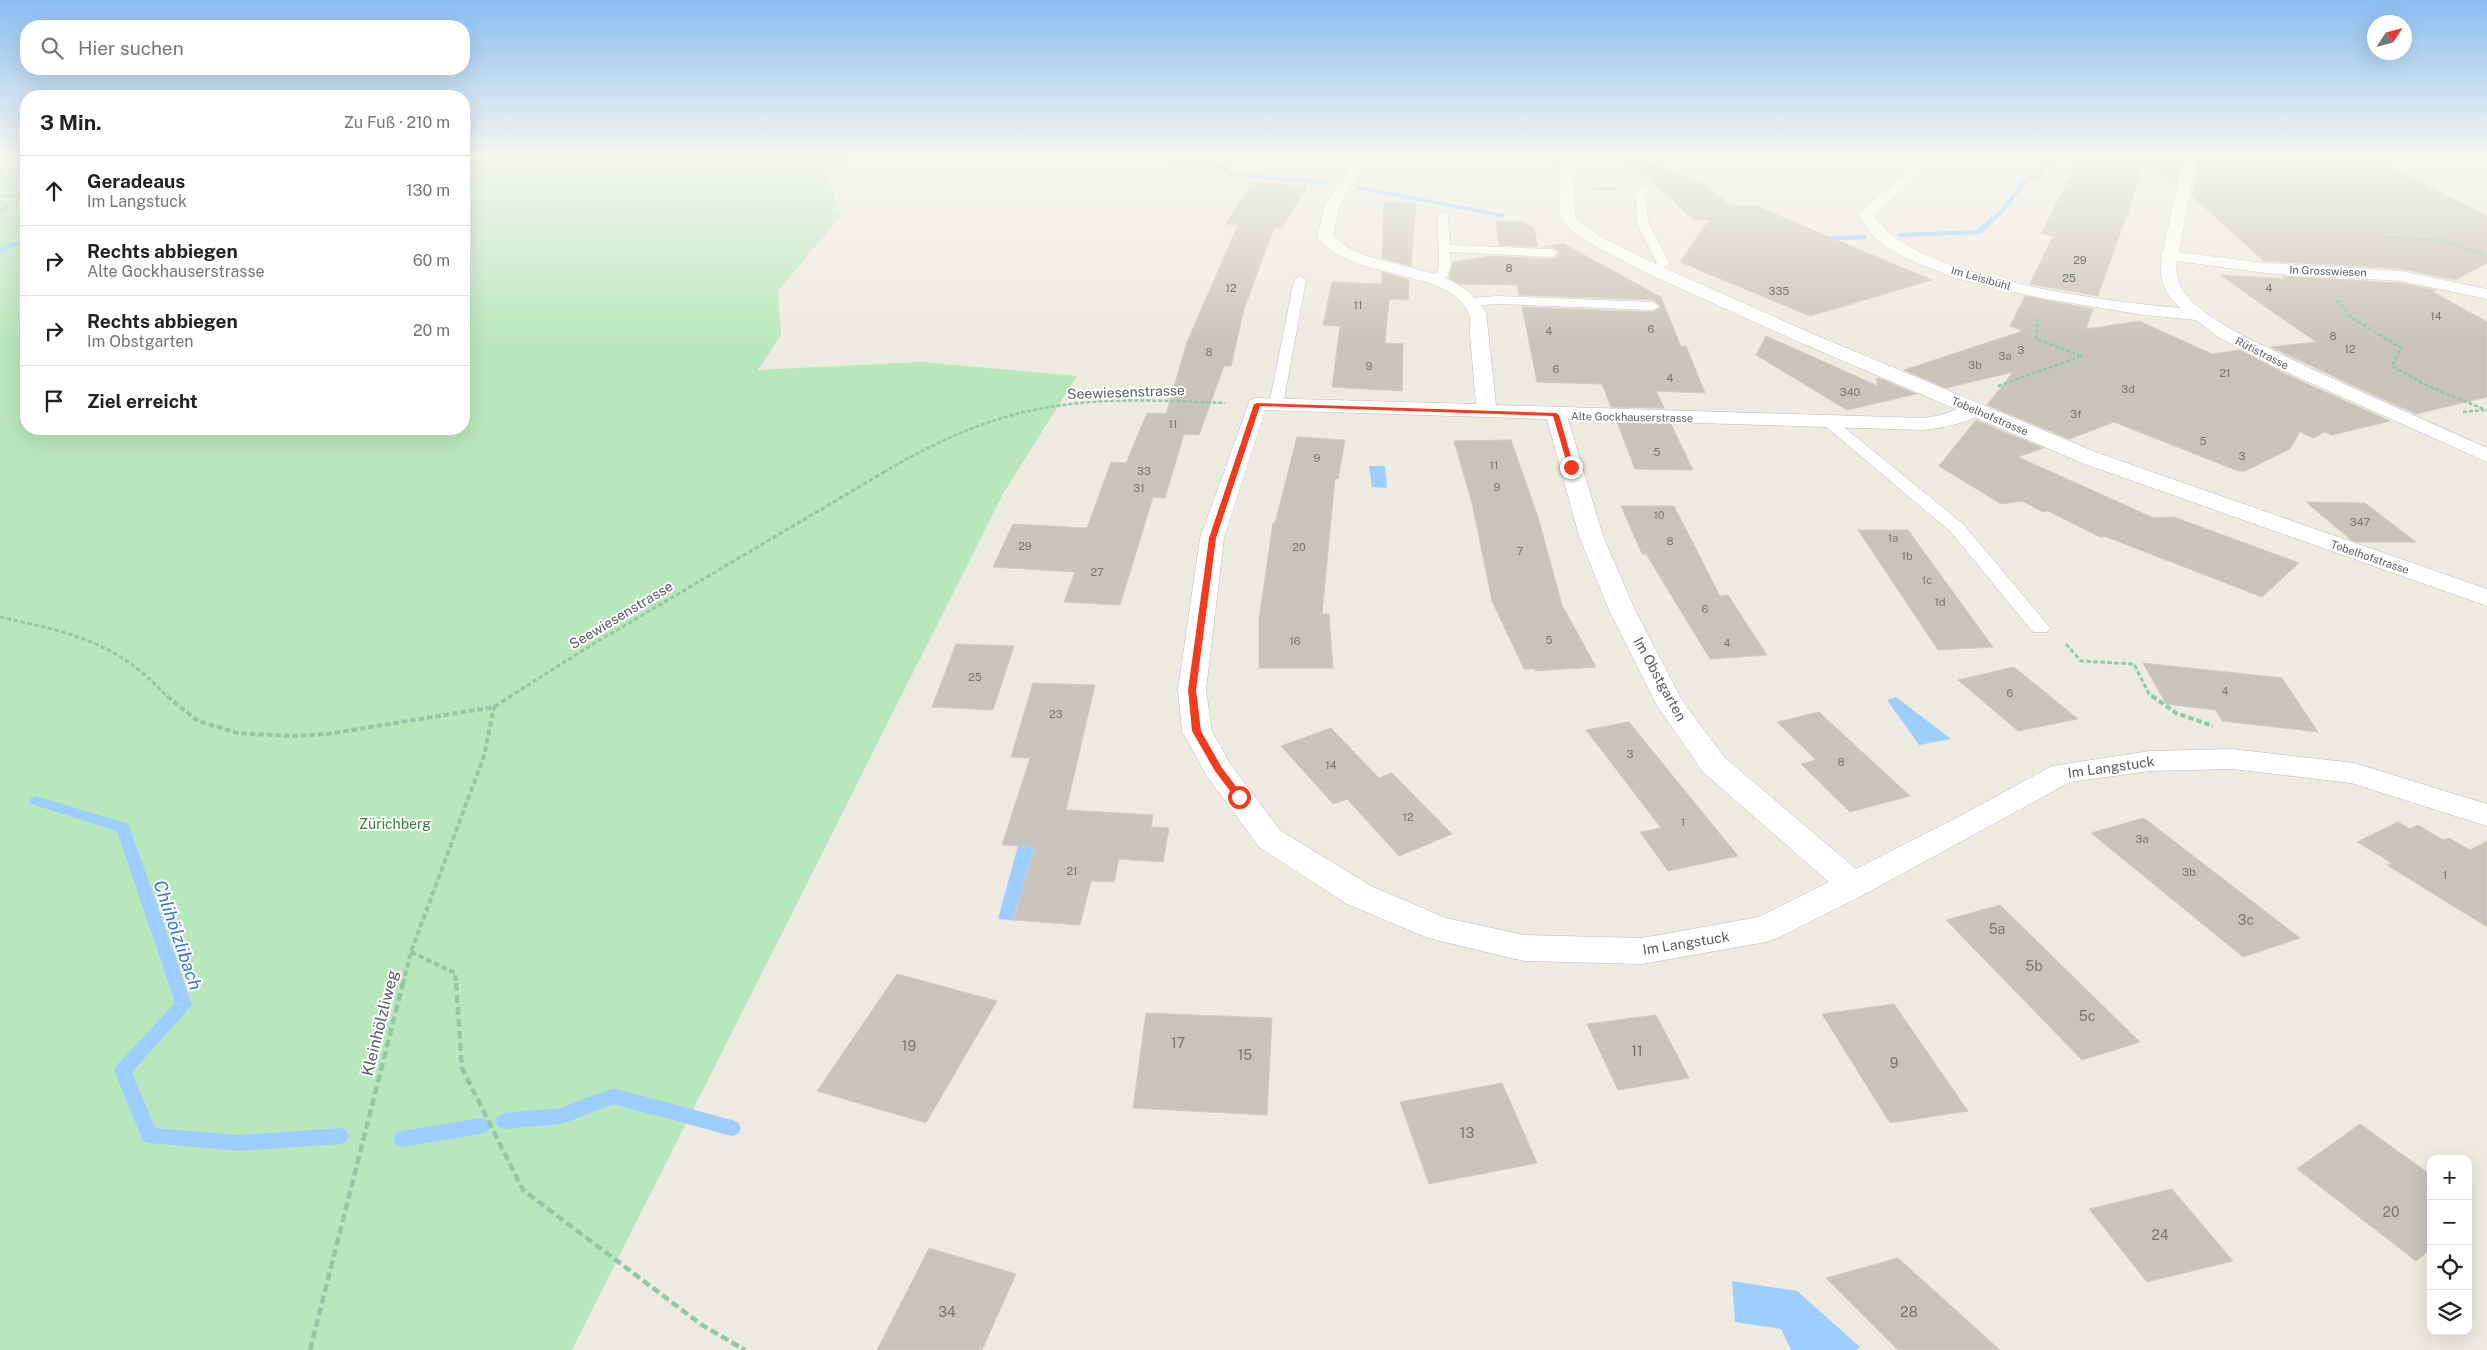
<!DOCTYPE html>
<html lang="de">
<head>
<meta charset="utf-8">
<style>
	:root { --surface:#fff; --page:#f6f6f6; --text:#222; --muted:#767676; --line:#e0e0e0 }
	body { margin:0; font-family:"Public Sans",sans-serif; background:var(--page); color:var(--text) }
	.controls { position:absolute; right:15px; bottom:15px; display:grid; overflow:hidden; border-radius:10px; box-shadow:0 5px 20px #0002 }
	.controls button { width:45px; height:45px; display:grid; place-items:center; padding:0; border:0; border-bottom:1px solid var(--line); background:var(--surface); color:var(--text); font:25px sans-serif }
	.compass { position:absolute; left:2367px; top:15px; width:45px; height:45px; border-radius:50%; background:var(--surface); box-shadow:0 5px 20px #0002; rotate:54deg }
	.stop { position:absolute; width:15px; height:15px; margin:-11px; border:4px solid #f53b1d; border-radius:50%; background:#fff }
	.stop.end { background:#f53b1d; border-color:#fff; box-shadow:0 1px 5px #0008 }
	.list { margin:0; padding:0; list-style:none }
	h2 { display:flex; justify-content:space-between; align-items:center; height:65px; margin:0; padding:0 20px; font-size:21px }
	h2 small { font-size:16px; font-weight:400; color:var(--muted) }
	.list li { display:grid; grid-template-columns:32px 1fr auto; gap:15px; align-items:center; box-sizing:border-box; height:70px; padding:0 20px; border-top:1px solid var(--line) }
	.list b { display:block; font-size:19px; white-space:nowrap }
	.list p { margin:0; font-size:16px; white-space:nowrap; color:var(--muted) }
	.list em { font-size:16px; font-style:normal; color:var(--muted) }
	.icon { flex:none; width:28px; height:28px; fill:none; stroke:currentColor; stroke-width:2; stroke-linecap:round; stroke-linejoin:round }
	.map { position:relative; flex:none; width:2487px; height:1350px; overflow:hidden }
	.search { position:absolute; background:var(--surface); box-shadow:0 5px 20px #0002; left:20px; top:20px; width:450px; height:55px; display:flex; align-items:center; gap:12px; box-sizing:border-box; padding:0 18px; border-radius:20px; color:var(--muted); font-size:19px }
	.panel { position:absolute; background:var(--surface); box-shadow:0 5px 20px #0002; left:20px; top:90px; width:450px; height:345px; border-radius:20px }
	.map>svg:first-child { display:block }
	.green { fill:#b9e7bc }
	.water { fill:#9dceff }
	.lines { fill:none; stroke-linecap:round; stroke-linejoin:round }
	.stream { fill:#9dceff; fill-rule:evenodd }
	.building { fill:#c8c4bc; stroke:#d2ccbd }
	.lane-casing { stroke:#b7bac0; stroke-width:1 }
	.street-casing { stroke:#b7bac0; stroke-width:1 }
	.secondary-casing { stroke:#b8bbc3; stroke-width:1 }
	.path-far4 { stroke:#92c8a4; stroke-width:2; stroke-dasharray:2.5 1; stroke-linecap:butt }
	.path-far3 { stroke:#92c8a4; stroke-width:2.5; stroke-dasharray:4 2; stroke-linecap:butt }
	.path-far2 { stroke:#92c8a4; stroke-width:3; stroke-dasharray:4.5 2.5; stroke-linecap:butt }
	.path-far1 { stroke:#92c8a4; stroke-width:4; stroke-dasharray:5.5 3; stroke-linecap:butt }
	.path { stroke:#92c8a4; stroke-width:4.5; stroke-dasharray:8 4; stroke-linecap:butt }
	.lane { fill:#fff; fill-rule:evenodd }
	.street { fill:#fff; fill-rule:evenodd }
	.secondary { fill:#fff; fill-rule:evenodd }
	.route { fill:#f53b1d }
	.labels { text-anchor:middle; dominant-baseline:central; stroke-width:4; stroke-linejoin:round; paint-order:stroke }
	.number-label { font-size:11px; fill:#747678 }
	.far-street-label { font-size:11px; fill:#585c62; stroke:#fff }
	.street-label { font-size:14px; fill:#585c62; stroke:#fff }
	.park-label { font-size:14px; fill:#2e8337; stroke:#fff }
	.near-number-label { font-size:14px; fill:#747678 }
	.near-street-label { font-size:16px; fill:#585c62; stroke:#fff }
	.near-water-label { font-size:18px; font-style:italic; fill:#3876ca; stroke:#fff }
</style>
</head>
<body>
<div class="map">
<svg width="2487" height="1350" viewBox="0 0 2487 1350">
	<rect width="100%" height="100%" fill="#edeadf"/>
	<path class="green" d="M 0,157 L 26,157 L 26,429 L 464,429 L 464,157 L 852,157 L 827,177 L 841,216 L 778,291 L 781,335 L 758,370 L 922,362 L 1077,376 L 1003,494 L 572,1350 L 0,1350 Z"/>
	<path class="water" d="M 1369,466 L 1385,466 L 1387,488 L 1372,487 Z
		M 1896,697 L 1951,739 L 1919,745 L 1887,700 Z
		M 1018,846 L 1035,847 L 1013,920 L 998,919 Z
		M 1732,1281 L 1797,1291 L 1860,1347 L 1856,1350 L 1791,1350 L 1781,1329 L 1735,1322 Z"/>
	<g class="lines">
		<path class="stream" d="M 1158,157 L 1225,164 L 1231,172 L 1327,181 L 1330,183 L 1327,185 L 1229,176 L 1223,168 L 1176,163 Z
			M 2043,157 L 2049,157 L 2052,161 L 2041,178 L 2028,181 L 2004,212 L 1981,234 L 1901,237 L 1897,235 L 1901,233 L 1976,230 L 2000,210 L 2024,178 L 2037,175 L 2046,161 Z
			M 21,165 L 23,168 L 0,176 L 0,172 Z
			M 1359,186 L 1504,214 L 1507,216 L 1504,218 L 1357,189 L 1357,187 Z
			M 1863,235 L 1866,235 L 1866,239 L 1816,241 L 1812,239 L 1816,237 Z
			M 26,238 L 26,242 L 0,253 L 0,248 Z
			M 36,796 L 128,824 L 130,828 L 192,1005 L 132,1072 L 155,1128 L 239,1135 L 340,1128 L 346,1130 L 349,1136 L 346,1142 L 340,1144 L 239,1151 L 149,1143 L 143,1141 L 114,1070 L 117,1065 L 175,1003 L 117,831 L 31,804 L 29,801 L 31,798 Z
			M 613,1088 L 732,1120 L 738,1122 L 741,1128 L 738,1134 L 732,1136 L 613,1104 L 562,1124 L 504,1129 L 498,1126 L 495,1121 L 498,1116 L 504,1113 L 561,1108 Z
			M 481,1118 L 487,1120 L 490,1126 L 487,1132 L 481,1134 L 402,1147 L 396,1145 L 393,1139 L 396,1133 L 402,1131 Z"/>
	</g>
	<path class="building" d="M 1624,157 L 1638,157 L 1706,185 L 1730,205 L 1756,206 L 1932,280 L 1810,316 L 1680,262 L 1709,220 L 1694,220 Z
		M 2080,157 L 2182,157 L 2176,185 L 2143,163 L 2136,189 L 2098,296 L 2030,284 L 2053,236 L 2041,234 Z
		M 2199,157 L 2372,157 L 2487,216 L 2487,263 L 2455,280 L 2401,269 L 2264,261 L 2192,196 Z
		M 1252,182 L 1307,186 L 1282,228 L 1274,228 L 1244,309 L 1231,366 L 1224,366 L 1199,435 L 1184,434 L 1165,498 L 1153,497 L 1120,605 L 1064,602 L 1075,572 L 993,567 L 1013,524 L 1087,528 L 1111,462 L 1126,463 L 1147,413 L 1166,414 L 1187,342 L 1238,225 L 1226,224 Z
		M 1384,202 L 1416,203 L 1411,266 L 1382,258 Z
		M 1496,221 L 1523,222 L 1534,228 L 1538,247 L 1499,245 Z
		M 1564,244 L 1661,297 L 1681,347 L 1686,346 L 1705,393 L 1656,391 L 1664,408 L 1611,407 L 1602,384 L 1537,382 L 1522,307 L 1653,312 L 1661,307 L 1654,300 L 1519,295 L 1517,285 L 1459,284 L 1449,278 L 1453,262 L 1490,256 L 1552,259 L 1559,255 L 1559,251 L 1552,247 L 1542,247 Z
		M 1382,272 L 1409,280 L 1408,300 L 1389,299 L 1385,343 L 1403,344 L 1402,391 L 1332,387 L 1340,326 L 1323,325 L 1332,282 L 1382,284 Z
		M 2220,275 L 2284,279 L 2281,276 L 2401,283 L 2436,290 L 2433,292 L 2487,322 L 2487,397 L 2416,414 L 2356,387 L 2271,347 L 2316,342 Z
		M 2025,296 L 2093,309 L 2086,329 L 2139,321 L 2212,354 L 2240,350 L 2292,377 L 2390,421 L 2332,435 L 2325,432 L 2313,438 L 2300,432 L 2290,449 L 2245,471 L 2238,471 L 2114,422 L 2069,439 L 1987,405 L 2013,372 L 1946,388 L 1904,370 L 2023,331 L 2010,326 Z
		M 1766,336 L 1878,386 L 1876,379 L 1879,378 L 1916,394 L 1847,410 L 1756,355 Z
		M 1976,420 L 2043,448 L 2018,457 L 2154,518 L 2174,517 L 2299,563 L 2262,597 L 2104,536 L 2102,538 L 2048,511 L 2043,512 L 2022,501 L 2001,504 L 1939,466 Z
		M 1617,422 L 1671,424 L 1693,470 L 1635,469 Z
		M 1297,437 L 1345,440 L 1338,479 L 1335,479 L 1322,614 L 1329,614 L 1333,668 L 1259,668 L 1259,619 L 1273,523 L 1275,523 Z
		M 1511,440 L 1538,517 L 1562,605 L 1596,667 L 1535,671 L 1535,669 L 1524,669 L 1492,601 L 1472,503 L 1454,441 Z
		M 2306,502 L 2365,503 L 2416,542 L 2357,542 L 2351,540 Z
		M 1621,506 L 1674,506 L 1720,596 L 1728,595 L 1767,655 L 1710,659 L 1646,554 L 1642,554 Z
		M 1858,530 L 1908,530 L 1993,647 L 1938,650 Z
		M 956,644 L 1014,646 L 993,710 L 932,707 Z
		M 2143,663 L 2282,678 L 2318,732 L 2222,721 L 2216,710 L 2166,704 Z
		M 2014,667 L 2078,719 L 2018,731 L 1958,680 Z
		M 1033,683 L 1095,685 L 1066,810 L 1153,815 L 1151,827 L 1169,828 L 1163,862 L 1119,859 L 1114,882 L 1091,881 L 1080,925 L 1013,920 L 1035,847 L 1002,845 L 1030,758 L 1011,757 Z
		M 1819,712 L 1910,796 L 1850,812 L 1801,764 L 1816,760 L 1777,722 Z
		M 1629,722 L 1738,856 L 1668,871 L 1640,832 L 1661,828 L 1586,730 Z
		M 1331,728 L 1379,778 L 1392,773 L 1452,834 L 1399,856 L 1347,799 L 1333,804 L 1281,746 Z
		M 2144,818 L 2300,938 L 2243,957 L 2091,833 Z
		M 2398,822 L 2410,829 L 2418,825 L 2443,840 L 2449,838 L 2470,850 L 2487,841 L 2487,927 L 2387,865 L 2392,863 L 2357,842 Z
		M 2000,905 L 2140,1042 L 2082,1060 L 1946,920 Z
		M 897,974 L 997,1001 L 926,1123 L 817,1091 Z
		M 1894,1004 L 1968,1111 L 1890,1123 L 1822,1014 Z
		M 1146,1013 L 1272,1018 L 1267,1115 L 1133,1108 Z
		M 1656,1015 L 1689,1078 L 1618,1090 L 1587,1024 Z
		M 1502,1083 L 1537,1163 L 1429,1184 L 1400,1102 Z
		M 2360,1124 L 2431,1175 L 2431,1249 L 2416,1261 L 2297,1169 Z
		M 2172,1189 L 2233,1261 L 2147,1282 L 2089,1209 Z
		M 929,1248 L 1016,1274 L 982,1350 L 877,1350 Z
		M 1898,1258 L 2000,1350 L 1898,1350 L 1826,1278 Z"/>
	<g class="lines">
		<defs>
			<path id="lane" d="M 1645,185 L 1650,188 L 1645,194 L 1649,224 L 1670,264 L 1652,273 L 1646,269 L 1657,263 L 1637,224 L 1635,193 Z
				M 1443,212 L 1448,215 L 1450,245 L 1552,249 L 1558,253 L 1552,257 L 1450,252 L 1451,266 L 1447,277 L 1436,282 L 1428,282 L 1426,279 L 1437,272 L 1439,266 L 1438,215 Z
				M 1300,276 L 1306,280 L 1283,405 L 1276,409 L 1269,405 L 1294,280 Z
				M 1497,296 L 1653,302 L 1659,306 L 1653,310 L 1497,304 L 1471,306 L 1465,302 L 1471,298 Z
				M 1829,417 L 1834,419 L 1963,524 L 2047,624 L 2050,628 L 2047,632 L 2033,632 L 1951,532 L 1824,425 L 1821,422 Z"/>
			<path id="street" d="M 1357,157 L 1389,157 L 1387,160 L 1366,163 L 1340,205 L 1333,235 L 1347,247 L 1367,256 L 1431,273 L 1452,281 L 1469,292 L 1486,312 L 1496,405 L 1924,418 L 1941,415 L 1974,403 L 1981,405 L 1984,409 C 1975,423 1940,428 1924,430 L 1568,419 L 1603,536 L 1635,610 L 1683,702 L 1725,758 L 1856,869 L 1960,816 L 2052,766 L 2150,751 L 2232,749 L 2354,763 L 2487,804 L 2487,826 L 2351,783 L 2232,769 L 2150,771 L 2070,782 L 1865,894 L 1778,938 L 1766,942 L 1642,964 L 1524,961 L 1428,938 L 1347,904 L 1259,847 L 1207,776 L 1182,731 L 1178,690 L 1200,538 L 1250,400 L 1257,398 L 1476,404 C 1474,381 1472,358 1470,335 C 1470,329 1471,318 1468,312 C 1448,267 1349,282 1317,236 L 1325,205 ZM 1265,410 L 1547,419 L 1579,536 L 1609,610 L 1656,704 L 1703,772 L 1829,882 L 1759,917 L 1642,938 L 1524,935 L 1446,918 L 1371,886 L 1281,831 L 1230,764 L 1212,731 L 1206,690 L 1224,538 Z
				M 1920,157 L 1933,157 L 1920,176 L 1879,210 L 1875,216 C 1910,278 2112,302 2181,308 C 2165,296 2157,277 2162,257 L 2160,255 L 2163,251 L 2184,157 L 2197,157 L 2179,252 L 2265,263 L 2401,271 L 2487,289 L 2487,299 L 2401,281 L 2265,273 L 2177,261 C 2175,274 2179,286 2187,296 C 2207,319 2249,339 2277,352 C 2346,386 2417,416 2487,448 L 2487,462 L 2293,375 L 2218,337 L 2196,320 L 2144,315 L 2041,298 L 1958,279 L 1909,260 L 1886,247 L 1872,235 L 1859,216 C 1876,192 1905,182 1920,157 Z"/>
			<path id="secondary" d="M 1560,157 L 1574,157 L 1575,215 L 1577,220 L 1603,238 L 1658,265 L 1813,334 L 2098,453 L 2487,589 L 2487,606 L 2082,463 L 1799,342 L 1646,273 L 1591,244 L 1566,226 L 1559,215 Z"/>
		</defs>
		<use href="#lane" class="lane-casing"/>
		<use href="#street" class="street-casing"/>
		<use href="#secondary" class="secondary-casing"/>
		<path class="path-far4" d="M 18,157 L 26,161
			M 1595,189 L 1616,189
			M 0,197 L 26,193
			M 0,211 L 26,197
			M 2384,237 L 2441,240 L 2487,256"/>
		<path class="path-far3" d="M 2337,300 L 2352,318 L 2401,348 L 2392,366 L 2428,386 L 2486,410
			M 1998,386 L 2082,356 L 2036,339 L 2038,319
			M 2463,412 L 2484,410
			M 884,472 C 935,442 991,416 1050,407 C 1108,397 1167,401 1225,403"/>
		<path class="path-far2" d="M 0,617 C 49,628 100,637 140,671 C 150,679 159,688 168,697
			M 2066,644 L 2081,661 L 2134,664 L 2149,694 L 2154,697
			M 509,697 L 585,649 L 886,471"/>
		<path class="path-far1" d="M 167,696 L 198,721 L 238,733 L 292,736 L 328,734 L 494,707 L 511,696
			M 2152,696 L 2176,713 L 2213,726
			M 411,952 L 455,973 L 456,984
			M 403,984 L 411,952 L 484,756 L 494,707"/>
		<path class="path" d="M 456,983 L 462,1068 L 523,1190 L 702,1325 L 745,1350
			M 310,1350 L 403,983"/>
		<use href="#lane" class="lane"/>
		<use href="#street" class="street"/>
		<use href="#secondary" class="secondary"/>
	</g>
	<linearGradient id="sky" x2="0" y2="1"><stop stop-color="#8abef1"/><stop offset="0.45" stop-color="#f7f6f1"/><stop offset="1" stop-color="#f7f6f1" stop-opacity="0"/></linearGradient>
	<rect width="2487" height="346" fill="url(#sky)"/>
	<path class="route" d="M 1257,403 L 1556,413 L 1559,415 L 1574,467 L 1571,469 L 1568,467 L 1553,416 L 1260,406 L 1216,538 L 1196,690 L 1201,731 L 1222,768 L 1244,797 L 1239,800 L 1236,799 L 1215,771 L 1192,731 L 1188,690 L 1209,538 L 1254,404 Z"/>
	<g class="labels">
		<g class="number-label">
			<text x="2080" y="260">29</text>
			<text x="1509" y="268">8</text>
			<text x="2069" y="278">25</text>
			<text x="1231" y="288">12</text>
			<text x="2269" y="288">4</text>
			<text x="1779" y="291">335</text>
			<text x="1358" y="305">11</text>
			<text x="2436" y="316">14</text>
			<text x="1651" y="329">6</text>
			<text x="1549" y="331">4</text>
			<text x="2333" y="336">8</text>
			<text x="2350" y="349">12</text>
			<text x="2021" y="350">3</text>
			<text x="1209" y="352">8</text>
			<text x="2005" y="356">3a</text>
			<text x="1975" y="365">3b</text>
			<text x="1369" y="366">9</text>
			<text x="1556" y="369">6</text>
			<text x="2225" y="373">21</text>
			<text x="1670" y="378">4</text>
			<text x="2128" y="389">3d</text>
			<text x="1850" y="392">340</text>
			<text x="2076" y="414">3f</text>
			<text x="1173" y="424">11</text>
			<text x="2203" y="441">5</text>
			<text x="1657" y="452">5</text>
			<text x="2242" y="456">3</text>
			<text x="1317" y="458">9</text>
			<text x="1494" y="465">11</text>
			<text x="1144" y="471">33</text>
			<text x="1497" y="487">9</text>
			<text x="1139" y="488">31</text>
			<text x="1659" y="515">10</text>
			<text x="2360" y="522">347</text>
			<text x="1893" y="538">1a</text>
			<text x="1670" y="541">8</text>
			<text x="1025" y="546">29</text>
			<text x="1299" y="547">20</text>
			<text x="1520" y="551">7</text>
			<text x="1907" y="556">1b</text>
			<text x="1097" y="572">27</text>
			<text x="1927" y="580">1c</text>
			<text x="1940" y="602">1d</text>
			<text x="1705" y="609">6</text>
			<text x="1549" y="640">5</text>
			<text x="1295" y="641">16</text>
			<text x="1727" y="643">4</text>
			<text x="975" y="677">25</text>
			<text x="2225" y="691">4</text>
			<text x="2010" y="693">6</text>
			<text x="1056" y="714">23</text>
			<text x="1630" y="754">3</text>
			<text x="1841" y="762">8</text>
			<text x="1331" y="765">14</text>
			<text x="1408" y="817">12</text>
			<text x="1683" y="822">1</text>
			<text x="2142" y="839">3a</text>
			<text x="1072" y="871">21</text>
			<text x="2189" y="872">3b</text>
			<text x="2445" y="875">1</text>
		</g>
		<g class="far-street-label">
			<text transform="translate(2328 271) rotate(2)">In Grosswiesen</text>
			<text transform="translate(1981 278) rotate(16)">Im Leisibühl</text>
			<text transform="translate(2262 353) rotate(27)">Rütistrasse</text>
			<text transform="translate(1990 416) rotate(23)">Tobelhofstrasse</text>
			<text transform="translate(1632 417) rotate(1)">Alte Gockhauserstrasse</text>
			<text transform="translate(2370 557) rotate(19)">Tobelhofstrasse</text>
		</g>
		<g class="street-label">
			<text transform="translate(1126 392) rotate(-2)">Seewiesenstrasse</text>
			<text transform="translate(621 615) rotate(-31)">Seewiesenstrasse</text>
			<text transform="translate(1660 679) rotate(61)">Im Obstgarten</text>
			<text transform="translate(2111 767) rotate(-8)">Im Langstuck</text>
			<text transform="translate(1686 943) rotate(-9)">Im Langstuck</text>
		</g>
		<g class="park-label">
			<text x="395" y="824">Zürichberg</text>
		</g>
		<g class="near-number-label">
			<text x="2246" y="920">3c</text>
			<text x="1997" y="929">5a</text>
			<text x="2034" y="966">5b</text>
			<text x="2087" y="1016">5c</text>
			<text x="1178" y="1043">17</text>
			<text x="909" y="1046">19</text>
			<text x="1637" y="1051">11</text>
			<text x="1245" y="1055">15</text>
			<text x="1894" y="1063">9</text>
			<text x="1467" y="1133">13</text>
			<text x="2391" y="1212">20</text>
			<text x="2160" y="1235">24</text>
			<text x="947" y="1312">34</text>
			<text x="1909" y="1312">28</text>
		</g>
		<g class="near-street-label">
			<text transform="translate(380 1023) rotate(-76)">Kleinhölzliweg</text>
		</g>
		<g class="near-water-label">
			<text transform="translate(178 935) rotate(71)">Chlihölzlibach</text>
		</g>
	</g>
</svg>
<div class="controls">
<button>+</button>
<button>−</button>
<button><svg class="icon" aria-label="locate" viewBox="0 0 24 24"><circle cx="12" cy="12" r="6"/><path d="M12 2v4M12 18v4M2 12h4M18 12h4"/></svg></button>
<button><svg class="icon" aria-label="layers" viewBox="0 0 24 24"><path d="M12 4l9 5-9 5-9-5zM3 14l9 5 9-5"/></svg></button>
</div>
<svg class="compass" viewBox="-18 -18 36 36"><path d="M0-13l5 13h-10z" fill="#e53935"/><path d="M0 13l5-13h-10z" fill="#767676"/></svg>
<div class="stop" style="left:1239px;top:797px"></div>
<div class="stop end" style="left:1571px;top:467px"></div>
<div class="search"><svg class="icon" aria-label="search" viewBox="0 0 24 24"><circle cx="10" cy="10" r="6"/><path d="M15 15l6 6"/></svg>Hier suchen</div>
<section class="panel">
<h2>3 Min.<small>Zu Fuß · 210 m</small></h2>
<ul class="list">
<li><svg class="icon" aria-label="ahead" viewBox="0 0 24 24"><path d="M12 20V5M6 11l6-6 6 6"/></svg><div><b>Geradeaus</b><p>Im Langstuck</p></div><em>130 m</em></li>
<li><svg class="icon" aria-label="right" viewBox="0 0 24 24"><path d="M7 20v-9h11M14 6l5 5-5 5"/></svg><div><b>Rechts abbiegen</b><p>Alte Gockhauserstrasse</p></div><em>60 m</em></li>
<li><svg class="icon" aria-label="right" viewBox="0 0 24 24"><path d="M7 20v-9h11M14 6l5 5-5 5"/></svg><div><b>Rechts abbiegen</b><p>Im Obstgarten</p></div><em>20 m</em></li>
<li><svg class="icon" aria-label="arrive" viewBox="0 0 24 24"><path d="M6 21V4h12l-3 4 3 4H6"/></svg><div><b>Ziel erreicht</b></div></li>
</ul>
</section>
</div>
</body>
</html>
